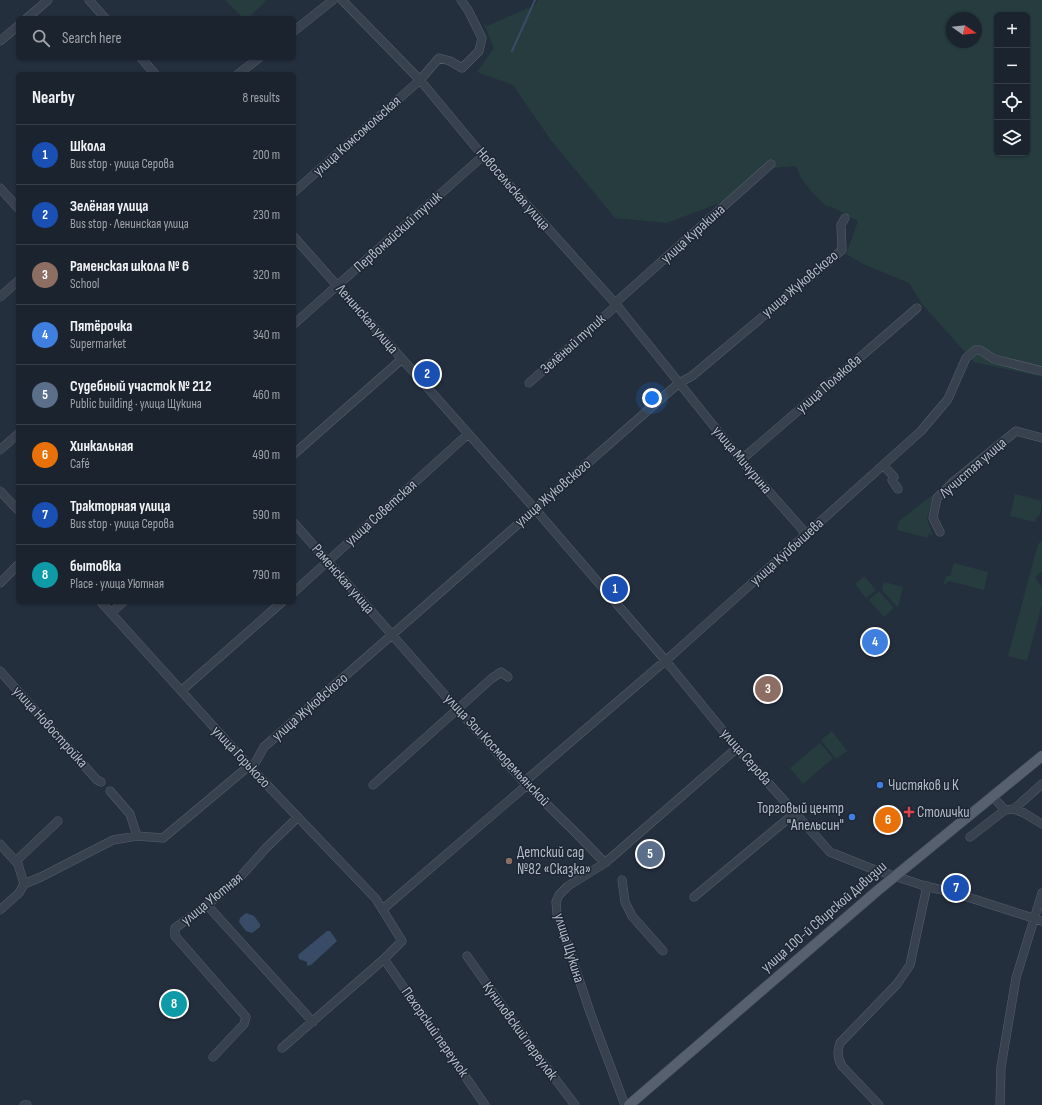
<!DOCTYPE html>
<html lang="en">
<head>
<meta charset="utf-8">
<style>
	:root { --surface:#1b232e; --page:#282f3a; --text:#f1f3f6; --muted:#a0a4aa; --line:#39404a; --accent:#2563eb }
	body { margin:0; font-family:"Sofia Sans Condensed",sans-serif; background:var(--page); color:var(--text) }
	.controls { position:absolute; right:12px; top:12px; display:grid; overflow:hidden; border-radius:6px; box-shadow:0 1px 3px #0004 }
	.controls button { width:36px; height:36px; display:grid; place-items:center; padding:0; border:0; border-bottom:1px solid var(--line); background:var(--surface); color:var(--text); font:20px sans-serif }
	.compass { position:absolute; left:946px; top:12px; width:36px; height:36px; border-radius:50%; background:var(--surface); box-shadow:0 1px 3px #0004; rotate:104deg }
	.you { position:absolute; left:652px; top:398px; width:14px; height:14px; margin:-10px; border:3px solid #fff; border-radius:50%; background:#1a73e8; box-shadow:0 0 0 6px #1a73e833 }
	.badge { display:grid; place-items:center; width:26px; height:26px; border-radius:50%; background:var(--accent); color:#fff; font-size:13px; font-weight:700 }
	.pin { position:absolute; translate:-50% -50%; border:2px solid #fff; box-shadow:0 1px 4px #0006 }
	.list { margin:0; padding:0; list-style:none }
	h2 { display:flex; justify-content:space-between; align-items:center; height:52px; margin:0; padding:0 16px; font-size:17px }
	h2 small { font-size:13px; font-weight:400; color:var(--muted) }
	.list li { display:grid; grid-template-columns:26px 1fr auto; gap:12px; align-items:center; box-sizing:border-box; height:60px; padding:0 16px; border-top:1px solid var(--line) }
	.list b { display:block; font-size:15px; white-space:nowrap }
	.list p { margin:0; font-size:13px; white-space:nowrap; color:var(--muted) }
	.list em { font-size:13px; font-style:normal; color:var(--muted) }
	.icon { flex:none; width:22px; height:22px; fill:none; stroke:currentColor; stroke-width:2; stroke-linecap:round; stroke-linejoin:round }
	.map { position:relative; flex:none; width:1042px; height:1105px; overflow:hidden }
	.search { position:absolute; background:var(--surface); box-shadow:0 1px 3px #0004; left:16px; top:16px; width:280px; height:44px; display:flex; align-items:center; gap:10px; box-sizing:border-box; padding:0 14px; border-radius:6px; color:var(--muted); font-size:15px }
	.panel { position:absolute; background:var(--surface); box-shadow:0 1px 3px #0004; left:16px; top:72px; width:280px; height:532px; border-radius:6px }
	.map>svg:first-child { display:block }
	.green { fill:#263c3f; fill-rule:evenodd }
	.water { fill:#394c67 }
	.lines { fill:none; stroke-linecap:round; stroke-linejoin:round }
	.stream { stroke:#394c67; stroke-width:2 }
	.minor-casing { stroke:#565f6c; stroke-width:9 }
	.major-casing { stroke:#414a57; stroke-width:11 }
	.minor { stroke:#38414e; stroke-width:8 }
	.major { stroke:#56606e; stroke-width:10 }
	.shop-dot { fill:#3f7fe0; stroke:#1d2633; stroke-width:1.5 }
	.health-dot { fill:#e0444e; stroke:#1d2633; stroke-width:1.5 }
	.education-dot { fill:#8d6e63; stroke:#1d2633; stroke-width:1.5 }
	.labels { text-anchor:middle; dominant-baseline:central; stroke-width:3; stroke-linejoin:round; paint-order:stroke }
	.street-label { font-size:15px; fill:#b4bcc9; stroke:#1d2633 }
	.poi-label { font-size:15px; fill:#b4bcc9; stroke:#1d2633; text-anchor:start }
</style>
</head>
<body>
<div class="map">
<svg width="1042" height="1105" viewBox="0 0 1042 1105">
	<rect width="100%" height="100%" fill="#242f3e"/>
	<path class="green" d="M 225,0 L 265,0 L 266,1 L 248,18 L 243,18 Z
		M 538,0 L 1042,0 L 1042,377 L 974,362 L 922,304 L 909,283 L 863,264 L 846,254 L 858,221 L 832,207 L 826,206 L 811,191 L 801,178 L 796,166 L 760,169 L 725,201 L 667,223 L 615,218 L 550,139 L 513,85 L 477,72 L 494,48 L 484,24 L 487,26 L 535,5 ZM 997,15 L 1027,15 L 1027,153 L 997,153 ZM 952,18 L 976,18 L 976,42 L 952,42 Z
		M 1015,494 L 1042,501 L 1040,515 L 1036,518 L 1035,522 L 1010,516 Z
		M 931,496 L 933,496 L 927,519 L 933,535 L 929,534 L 928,538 L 897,530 L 899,521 Z
		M 1042,541 L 1042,572 L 1035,577 L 1042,588 L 1042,604 L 1027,661 L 1008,656 L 1038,544 Z
		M 954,563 L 988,572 L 984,590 L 949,581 L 943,586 L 946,576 L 950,576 Z
		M 864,576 L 876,590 L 866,598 L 855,584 Z
		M 884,582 L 903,587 L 898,607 L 896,606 L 882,590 Z
		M 879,591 L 894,608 L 884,617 L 869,600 Z
		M 832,731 L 847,751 L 836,759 L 821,740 Z
		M 820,743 L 833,758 L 803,784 L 790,768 Z"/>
	<path class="water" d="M 246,913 L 254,916 L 260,924 L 260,927 L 252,933 L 246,931 L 239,922 L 240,918 Z
		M 327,931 L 330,931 L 337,941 L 311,965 L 307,966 L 307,962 L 299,959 L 298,955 Z"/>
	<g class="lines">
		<path class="stream" d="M 512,51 L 535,0"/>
		<defs>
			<path id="minor" d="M 89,0 L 105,18
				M 342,0 L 420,80 L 483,156 L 615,303 L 741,460 L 802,529 L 805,536
				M 27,18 L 48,0
				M 294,31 L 333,0
				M 0,41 L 18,26
				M 141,58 L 155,74
				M 238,74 L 259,58
				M 0,188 L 18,208
				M 294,192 L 420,80 L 439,58 L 450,61 L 462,68 L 479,51 L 482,38 L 468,10 L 461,0
				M 294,237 L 535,509 L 666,661 L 737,748 L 830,852 L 870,868 L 925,886 L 955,893 L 1042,921
				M 0,297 L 18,281
				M 615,303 L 771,164
				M 294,324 L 483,156
				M 529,383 L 617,305
				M 0,450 L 18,434
				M 294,454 L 402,359
				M 741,460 L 917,308
				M 883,465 L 894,477 L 892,480 L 898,489
				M 0,491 L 18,510
				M 294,523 L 457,709 L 524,782 L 576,833 L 605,863
				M 940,532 L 933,518 L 937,498 L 953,482 L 1016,431 L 1042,438
				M 0,583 L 18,565
				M 294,592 L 468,434
				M 101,602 L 249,766 L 376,899 L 402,941 L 384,959 L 282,1048
				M 111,613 L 123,602
				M 0,671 L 97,780 L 101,782
				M 181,691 L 282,602
				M 524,782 L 672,655 L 921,431 L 948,399 L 966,358 L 975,350 L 980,350 L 994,359 L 1042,371
				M 373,785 L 491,679 L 501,672 L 508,677
				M 110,791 L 130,814 L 137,836
				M 992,796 L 1005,810
				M 1014,809 L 1042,784
				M 970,837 L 1005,810 L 1014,809 L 1024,813 L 1042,824
				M 0,844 L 18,864 L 24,884
				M 16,861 L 58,821
				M 622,880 L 625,902 L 632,916 L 663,951
				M 694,897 L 796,812
				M 207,905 L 313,1022
				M 383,909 L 527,785
				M 0,910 L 19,893 L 24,884 L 41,877 L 113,840 L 137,836 L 163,838 L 249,766 L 254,765 L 264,747 L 679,383 L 692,376 L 842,250 L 841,225 L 845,218
				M 467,956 L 534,1051 L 575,1105
				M 384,959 L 485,1105
				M 213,1057 L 244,1024 L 246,1017 L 175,936 L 175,928 L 207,905 L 241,876 L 266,848 L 298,817
				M 24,1105 L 27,1105
				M 625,1105 L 591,1015 L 557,914 L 556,902 L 559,895 L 568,886 L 605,863 L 737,748
				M 879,1105 L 842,1066 C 837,1058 837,1051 840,1043 L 897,984 L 910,965 L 927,886
				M 1000,1105 L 1001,1067 L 1016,978 L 1042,893"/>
			<path id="major" d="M 629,1105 L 877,891 L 1042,756"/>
		</defs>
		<use href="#minor" class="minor-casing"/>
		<use href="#major" class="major-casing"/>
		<use href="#minor" class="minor"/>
		<use href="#major" class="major"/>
	</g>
	<g class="shop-dot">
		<circle cx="880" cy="785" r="4"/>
		<circle cx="852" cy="817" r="4"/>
	</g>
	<path class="health-dot" d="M907 806h4v4h4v4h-4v4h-4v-4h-4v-4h4z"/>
	<circle class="education-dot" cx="509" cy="861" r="4"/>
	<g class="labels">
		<g class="street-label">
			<text transform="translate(357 136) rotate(-42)">улица Комсомольская</text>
			<text transform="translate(513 189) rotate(49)">Новосельская улица</text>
			<text transform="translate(398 232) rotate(-42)">Первомайский тупик</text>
			<text transform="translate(693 234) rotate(-42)">улица Куракина</text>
			<text transform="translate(800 284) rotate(-40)">улица Жуковского</text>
			<text transform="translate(367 319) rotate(49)">Ленинская улица</text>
			<text transform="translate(573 344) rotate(-42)">Зелёный тупик</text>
			<text transform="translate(829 384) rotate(-41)">улица Полякова</text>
			<text transform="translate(742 460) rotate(50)">улица Мичурина</text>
			<text transform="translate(973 468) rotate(-41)">Лучистая улица</text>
			<text transform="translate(553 493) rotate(-41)">улица Жуковского</text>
			<text transform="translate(381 513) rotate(-42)">улица Советская</text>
			<text transform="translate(787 552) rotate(-42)">улица Куйбышева</text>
			<text transform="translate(343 579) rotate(49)">Раменская улица</text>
			<text transform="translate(310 707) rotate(-41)">улица Жуковского</text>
			<text transform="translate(50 727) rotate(48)">улица Новостройка</text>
			<text transform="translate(497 750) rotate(47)">улица Зои Космодемьянской</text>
			<text transform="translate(241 757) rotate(47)">улица Горького</text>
			<text transform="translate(746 757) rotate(49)">улица Серова</text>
			<text transform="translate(212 899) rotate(-39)">улица Уютная</text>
			<text transform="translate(824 917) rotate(-41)">улица 100-й Свирской Дивизии</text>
			<text transform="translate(569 948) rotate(73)">улица Щукина</text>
			<text transform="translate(520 1031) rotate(54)">Куниловский переулок</text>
			<text transform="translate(435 1032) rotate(55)">Пехорский переулок</text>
		</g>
		<g class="poi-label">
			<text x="888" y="785">Чистяков и К</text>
			<text x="844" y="808" text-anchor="end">Торговый центр<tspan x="844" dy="17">"Апельсин"</tspan></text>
			<text x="917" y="812">Столички</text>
			<text x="517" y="852">Детский сад<tspan x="517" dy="17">№82 «Сказка»</tspan></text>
		</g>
	</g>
</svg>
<div class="controls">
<button>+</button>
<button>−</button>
<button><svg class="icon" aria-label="locate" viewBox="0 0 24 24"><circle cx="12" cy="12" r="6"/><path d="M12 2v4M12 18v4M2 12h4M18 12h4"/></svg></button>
<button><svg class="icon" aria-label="layers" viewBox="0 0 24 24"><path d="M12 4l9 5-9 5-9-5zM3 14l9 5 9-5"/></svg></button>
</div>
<svg class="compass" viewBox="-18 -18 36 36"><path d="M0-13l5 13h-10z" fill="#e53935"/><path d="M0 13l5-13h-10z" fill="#a0a4aa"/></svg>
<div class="you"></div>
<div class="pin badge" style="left:615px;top:589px;background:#1a4fb4">1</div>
<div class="pin badge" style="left:427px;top:374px;background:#1a4fb4">2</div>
<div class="pin badge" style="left:768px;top:689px;background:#8d6e63">3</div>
<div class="pin badge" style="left:875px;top:642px;background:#3f7fe0">4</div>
<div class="pin badge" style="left:650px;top:854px;background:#5c6f8a">5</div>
<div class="pin badge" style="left:888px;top:820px;background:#e8710a">6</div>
<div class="pin badge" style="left:956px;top:888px;background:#1a4fb4">7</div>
<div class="pin badge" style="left:174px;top:1004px;background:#0f9aa8">8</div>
<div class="search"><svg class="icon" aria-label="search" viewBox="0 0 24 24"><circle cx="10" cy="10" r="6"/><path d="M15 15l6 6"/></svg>Search here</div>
<section class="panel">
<h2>Nearby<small>8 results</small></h2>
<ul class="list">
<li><span class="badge" style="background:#1a4fb4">1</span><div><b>Школа</b><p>Bus stop · улица Серова</p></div><em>200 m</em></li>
<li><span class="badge" style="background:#1a4fb4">2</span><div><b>Зелёная улица</b><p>Bus stop · Ленинская улица</p></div><em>230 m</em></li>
<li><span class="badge" style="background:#8d6e63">3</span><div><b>Раменская школа № 6</b><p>School</p></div><em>320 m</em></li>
<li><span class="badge" style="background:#3f7fe0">4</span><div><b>Пятёрочка</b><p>Supermarket</p></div><em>340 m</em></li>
<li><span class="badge" style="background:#5c6f8a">5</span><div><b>Судебный участок № 212</b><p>Public building · улица Щукина</p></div><em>460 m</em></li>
<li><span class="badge" style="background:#e8710a">6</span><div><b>Хинкальная</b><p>Café</p></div><em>490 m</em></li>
<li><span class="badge" style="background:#1a4fb4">7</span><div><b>Тракторная улица</b><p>Bus stop · улица Серова</p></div><em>590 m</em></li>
<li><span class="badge" style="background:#0f9aa8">8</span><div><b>бытовка</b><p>Place · улица Уютная</p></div><em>790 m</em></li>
</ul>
</section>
</div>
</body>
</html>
